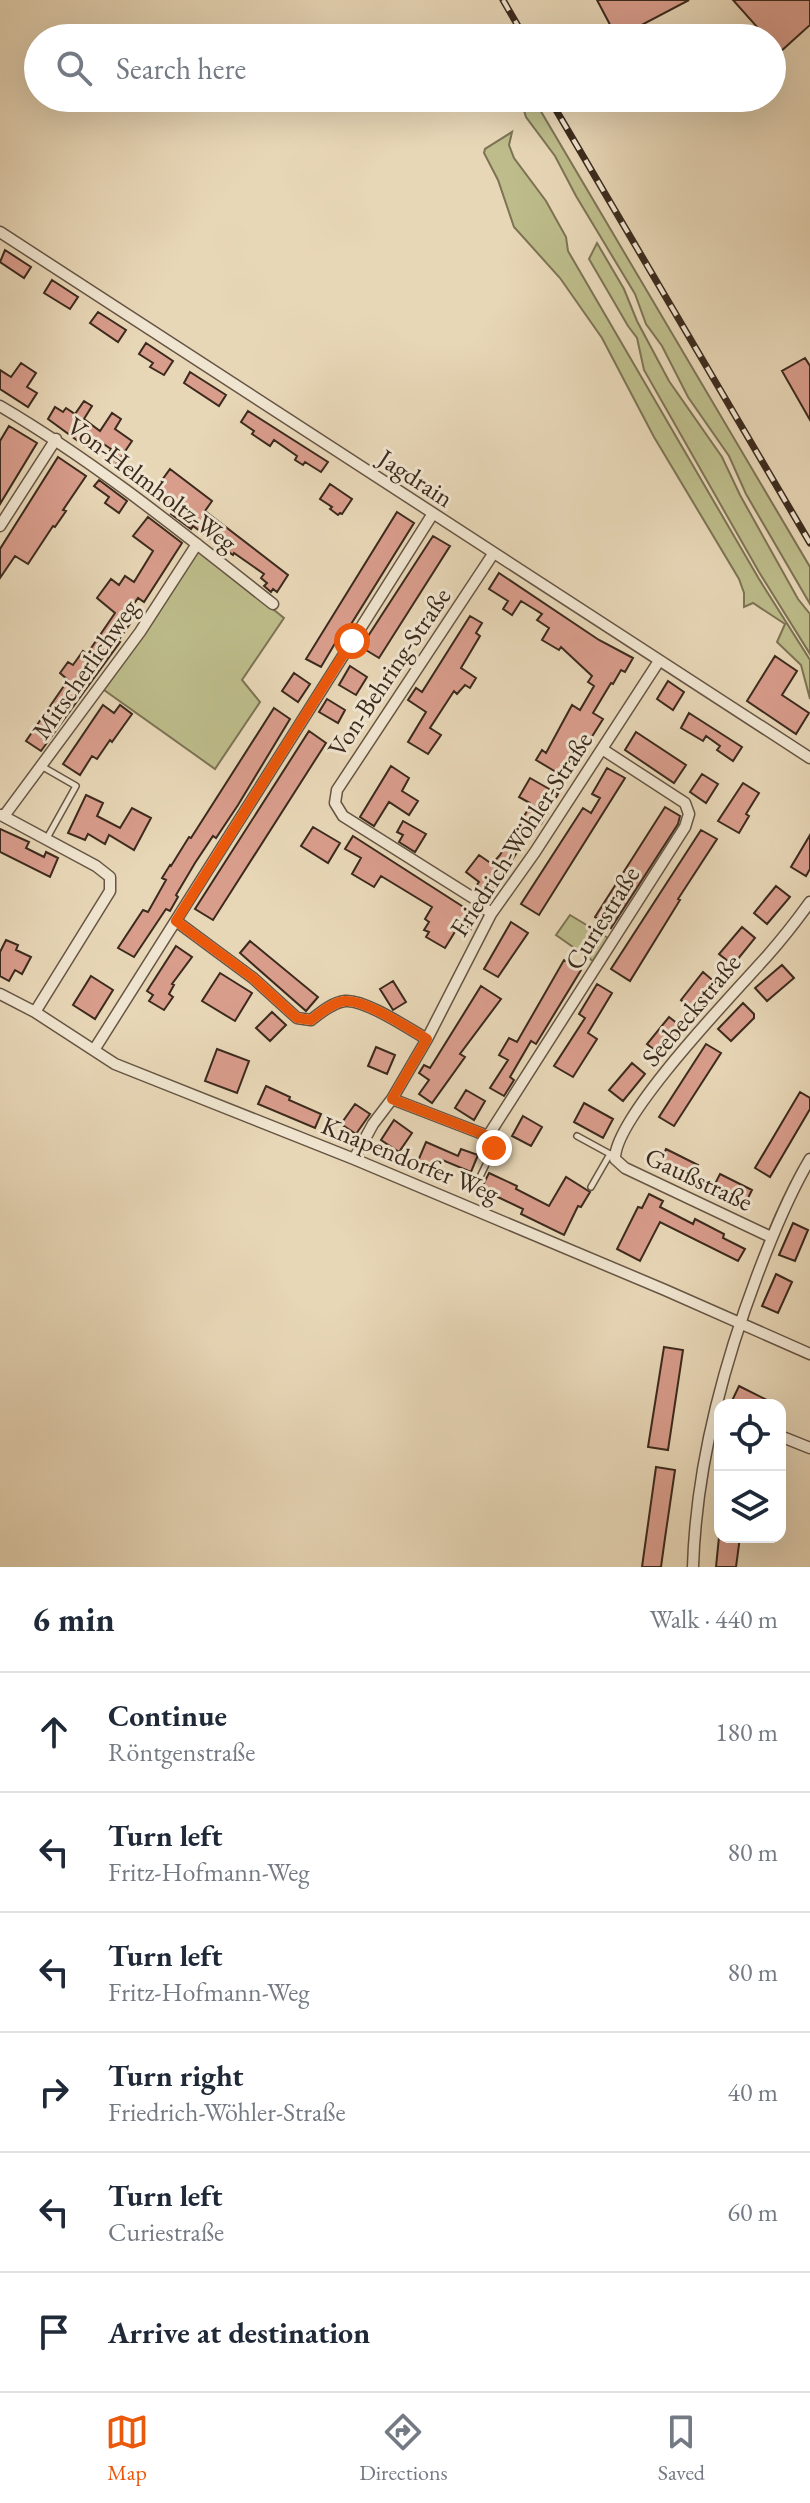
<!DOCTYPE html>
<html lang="en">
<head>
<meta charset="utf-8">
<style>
	:root { --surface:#fff; --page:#f2f2f3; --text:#1f2937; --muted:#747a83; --line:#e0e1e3; --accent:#ea580c }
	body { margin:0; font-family:"EB Garamond",serif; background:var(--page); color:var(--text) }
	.controls { position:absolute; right:24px; bottom:24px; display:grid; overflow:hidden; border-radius:16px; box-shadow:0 8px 32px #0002 }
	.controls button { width:72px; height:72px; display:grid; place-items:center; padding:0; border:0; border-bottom:2px solid var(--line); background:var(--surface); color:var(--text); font:40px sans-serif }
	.stop { position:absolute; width:24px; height:24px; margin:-18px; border:6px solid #ea580c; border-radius:50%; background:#fff }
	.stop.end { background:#ea580c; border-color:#fff; box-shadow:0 2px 8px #0008 }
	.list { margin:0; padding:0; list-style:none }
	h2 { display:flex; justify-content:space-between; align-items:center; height:104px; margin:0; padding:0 32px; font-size:34px }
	h2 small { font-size:26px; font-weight:400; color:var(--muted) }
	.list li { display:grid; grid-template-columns:52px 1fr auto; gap:24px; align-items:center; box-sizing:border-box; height:120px; padding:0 32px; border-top:2px solid var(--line) }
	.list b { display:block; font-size:30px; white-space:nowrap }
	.list p { margin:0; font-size:26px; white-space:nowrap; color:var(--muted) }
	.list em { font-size:26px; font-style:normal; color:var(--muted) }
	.icon { flex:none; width:44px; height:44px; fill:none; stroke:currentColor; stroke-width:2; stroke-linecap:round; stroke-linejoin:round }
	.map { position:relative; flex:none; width:810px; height:1567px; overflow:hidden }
	.search { position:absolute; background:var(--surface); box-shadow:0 8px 32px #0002; left:24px; right:24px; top:24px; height:88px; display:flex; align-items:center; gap:20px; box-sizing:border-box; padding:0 28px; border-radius:44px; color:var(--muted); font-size:30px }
	.sheet { height:824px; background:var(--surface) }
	nav { display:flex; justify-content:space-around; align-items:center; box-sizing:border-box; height:112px; border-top:2px solid var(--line); background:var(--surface); font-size:22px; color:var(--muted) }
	nav a { display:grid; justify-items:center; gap:4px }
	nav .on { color:var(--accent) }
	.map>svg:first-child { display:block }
	.green { fill:#bdbc8a; stroke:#7c7354; stroke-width:2 }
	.building { fill:#d99d8c; stroke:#3b2a1d; stroke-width:2 }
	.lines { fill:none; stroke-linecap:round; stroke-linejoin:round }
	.service-casing { stroke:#654; stroke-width:8 }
	.minor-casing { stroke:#654; stroke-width:13 }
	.service { stroke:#f0e5d0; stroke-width:5 }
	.minor { stroke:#f0e5d0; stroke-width:10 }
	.rail-casing { stroke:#3b2a1d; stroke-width:7 }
	.rail { stroke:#f0e5d0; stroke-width:4; stroke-dasharray:12; stroke-linecap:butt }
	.route { stroke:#ea580c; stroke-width:10 }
	.labels { text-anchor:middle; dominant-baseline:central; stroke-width:6; stroke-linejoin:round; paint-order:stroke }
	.street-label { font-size:26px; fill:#3b2a1d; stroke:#f0e5d0 }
</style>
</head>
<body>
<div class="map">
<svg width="810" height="1567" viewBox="0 0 810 1567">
	<rect width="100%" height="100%" fill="#e8d7b7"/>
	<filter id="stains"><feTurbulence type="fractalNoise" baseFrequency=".0025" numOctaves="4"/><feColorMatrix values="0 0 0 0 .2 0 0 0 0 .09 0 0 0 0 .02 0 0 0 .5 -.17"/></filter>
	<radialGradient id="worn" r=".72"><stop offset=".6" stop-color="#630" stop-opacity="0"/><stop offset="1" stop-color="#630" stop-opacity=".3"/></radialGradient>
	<path class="green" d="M 520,98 L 533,98 L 810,567 L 810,604 L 746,494 L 729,456 L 688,397 L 662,346 L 646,324 L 635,294 L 576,196 L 555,156 L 526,117 Z
		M 512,132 L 509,145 L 514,158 L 546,201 L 566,237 L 568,251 L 759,579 L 810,660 L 810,699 L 801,665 L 777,642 L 785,624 L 753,603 L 744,607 L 744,593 L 739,579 L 654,437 L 602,338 L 560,278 L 514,227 L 498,180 L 484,153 L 485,149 Z
		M 597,243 L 624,289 L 637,321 L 669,381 L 722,457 L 740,495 L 798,599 L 810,614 L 810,654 L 759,572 L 644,370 L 637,338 L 628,326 L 589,259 Z
		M 199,550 L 284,618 L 242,680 L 260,702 L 215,769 L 104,690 Z
		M 570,915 L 608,938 L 593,961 L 556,935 Z"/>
	<path class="building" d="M 597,0 L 689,0 L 617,38 Z
		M 733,0 L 810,0 L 810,25 L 780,52 L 772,44 L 772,38 L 767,38 Z
		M 5,250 L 31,267 L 24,278 L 0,262 Z
		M 52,280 L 78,297 L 70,309 L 44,293 Z
		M 98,312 L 126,330 L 118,342 L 90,323 Z
		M 146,343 L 173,361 L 164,375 L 150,367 L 153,363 L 139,354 Z
		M 805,358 L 810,366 L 810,420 L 782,371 Z
		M 21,363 L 36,373 L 27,387 L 37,393 L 28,407 L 0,389 L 0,370 L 11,377 Z
		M 190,372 L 226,395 L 219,406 L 184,383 Z
		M 84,401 L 92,406 L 84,419 L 100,431 L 112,413 L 121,419 L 115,429 L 132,441 L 115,466 L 105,459 L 111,449 L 96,439 L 89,449 L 48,419 L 55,407 L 63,412 L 66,408 L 75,414 Z
		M 248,411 L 328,462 L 321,472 L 305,462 L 303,465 L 295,460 L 297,456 L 274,440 L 270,446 L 252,434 L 254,431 L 241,422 Z
		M 9,426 L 37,443 L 0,504 L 0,441 Z
		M 58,457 L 86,476 L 63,510 L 66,511 L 55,527 L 53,526 L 28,564 L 15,556 L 0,578 L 0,549 Z
		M 170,469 L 212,501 L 205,511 L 288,575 L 277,592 L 273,589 L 271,592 L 264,586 L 267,583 L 261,578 L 264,574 L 234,553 L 233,555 L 193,526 L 191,529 L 171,514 L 174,510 L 152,494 Z
		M 99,480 L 127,501 L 119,513 L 105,503 L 109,497 L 94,486 Z
		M 330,484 L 352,499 L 342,514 L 340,513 L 338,515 L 330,509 L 332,507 L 320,499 Z
		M 397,512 L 414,523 L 343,637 L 340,635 L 321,667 L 306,659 Z
		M 148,517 L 182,543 L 144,602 L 138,598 L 127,614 L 134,618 L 118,641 L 120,642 L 41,751 L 26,741 L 68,680 L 60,673 L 68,662 L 73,665 L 83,651 L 87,654 L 115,613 L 97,598 L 111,579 L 119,585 L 125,576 L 134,582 L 153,551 L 133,536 Z
		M 433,536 L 450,546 L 379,658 L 361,647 Z
		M 499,573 L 599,640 L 633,658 L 625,672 L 621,670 L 613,684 L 611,683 L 593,713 L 603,719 L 566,778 L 536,760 L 542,750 L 546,753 L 572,705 L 580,710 L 594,686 L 588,682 L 592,676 L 561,647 L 559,650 L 542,640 L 549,628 L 537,620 L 542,614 L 521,601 L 512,615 L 503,609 L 508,601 L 489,589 Z
		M 470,616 L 482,623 L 476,633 L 480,636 L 461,668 L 476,678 L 470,688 L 465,685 L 457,694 L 454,691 L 430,728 L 441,735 L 428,754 L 408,742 L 426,712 L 408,700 L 416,688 L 422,692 Z
		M 775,656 L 797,671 L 782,695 L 809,713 L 796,734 L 747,701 Z
		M 350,666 L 367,677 L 356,695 L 339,685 Z
		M 294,673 L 310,684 L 298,702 L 282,691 Z
		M 668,681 L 684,692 L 673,710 L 657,699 Z
		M 327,699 L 345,710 L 338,723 L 319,712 Z
		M 103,705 L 114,713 L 120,705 L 132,714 L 112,742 L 110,740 L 97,759 L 92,756 L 80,775 L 63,764 Z
		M 274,708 L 290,719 L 238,805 L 216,838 L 213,836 L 195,863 L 176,895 L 178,897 L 170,911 L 166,909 L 134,957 L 118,948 L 143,910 L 148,912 L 166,880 L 162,878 L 170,865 L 171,866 L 189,837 L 191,838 Z
		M 689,713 L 742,747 L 733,761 L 717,750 L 720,746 L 706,736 L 703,741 L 681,728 Z
		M 309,731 L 326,743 L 213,920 L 195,909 Z
		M 636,732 L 686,765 L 674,783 L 625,750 Z
		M 391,766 L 409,778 L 402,791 L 418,801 L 409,815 L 389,802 L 374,826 L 360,817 Z
		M 607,768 L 625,778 L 539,915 L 521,904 L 583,808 L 591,813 L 600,798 L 592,794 Z
		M 702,774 L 718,784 L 706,803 L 690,792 Z
		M 530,778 L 558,794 L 541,824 L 537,822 L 489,895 L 476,886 L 479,882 L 466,872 L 479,855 L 492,864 L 500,855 L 529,808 L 530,803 L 519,797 Z
		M 743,783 L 759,793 L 746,814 L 749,816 L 739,833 L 718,821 Z
		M 86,795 L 103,803 L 97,816 L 120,828 L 132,808 L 151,818 L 134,850 L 109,835 L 105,844 L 88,834 L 85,840 L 68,833 Z
		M 665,807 L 680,816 L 678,824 L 611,928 L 595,917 Z
		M 403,821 L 426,834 L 415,852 L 399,842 L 403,835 L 397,832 Z
		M 313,827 L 340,843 L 328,863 L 301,846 Z
		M 0,829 L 29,842 L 26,848 L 44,857 L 46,852 L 58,858 L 50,877 L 0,852 Z
		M 701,830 L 717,839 L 678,899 L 680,900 L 630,981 L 611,969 Z
		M 810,835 L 810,869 L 806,876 L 791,867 Z
		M 353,836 L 479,917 L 471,929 L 461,922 L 445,948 L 426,937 L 429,932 L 424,930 L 429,922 L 425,919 L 432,907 L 381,876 L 374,887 L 352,874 L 361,858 L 345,849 Z
		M 776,886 L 790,897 L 767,924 L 754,913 Z
		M 511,922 L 528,933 L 498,977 L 484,969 Z
		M 742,927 L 755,938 L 733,965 L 719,954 Z
		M 6,940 L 18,945 L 16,950 L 31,957 L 22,974 L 15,970 L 9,981 L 0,976 L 0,952 Z
		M 250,941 L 318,997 L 306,1011 L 240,953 Z
		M 176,946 L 192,957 L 172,984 L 174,985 L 169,994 L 173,997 L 164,1010 L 149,1001 L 153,995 L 147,991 Z
		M 564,960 L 581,970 L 536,1044 L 531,1041 L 510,1077 L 514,1080 L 504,1096 L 490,1088 L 508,1060 L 499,1055 L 509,1038 L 517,1042 Z
		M 782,965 L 794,978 L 767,1001 L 755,988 Z
		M 703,972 L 717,984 L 694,1011 L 681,1000 Z
		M 220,973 L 252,993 L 235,1021 L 202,1001 Z
		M 91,976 L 113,990 L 95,1019 L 73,1005 Z
		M 393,981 L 406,1002 L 393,1010 L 380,989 Z
		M 597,984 L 612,993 L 588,1033 L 597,1039 L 573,1077 L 554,1066 L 585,1018 L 579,1014 Z
		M 481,986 L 501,999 L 460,1054 L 465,1057 L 432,1103 L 419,1094 L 429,1080 L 419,1073 L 424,1065 L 430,1068 Z
		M 743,1003 L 754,1014 L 754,1018 L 731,1041 L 718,1029 Z
		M 272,1012 L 286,1025 L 270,1041 L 256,1028 Z
		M 669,1017 L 683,1028 L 661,1055 L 647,1044 Z
		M 706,1044 L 721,1053 L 674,1126 L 659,1117 Z
		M 376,1047 L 395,1055 L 387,1074 L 368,1066 Z
		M 217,1049 L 249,1061 L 237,1093 L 205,1081 Z
		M 632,1063 L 645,1074 L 623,1101 L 609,1090 Z
		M 266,1086 L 290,1097 L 289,1100 L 321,1114 L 315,1128 L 258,1104 Z
		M 466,1090 L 485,1101 L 474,1120 L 455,1108 Z
		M 800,1092 L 810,1098 L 810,1109 L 770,1177 L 755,1168 Z
		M 584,1103 L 613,1119 L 603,1138 L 574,1122 Z
		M 355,1104 L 370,1114 L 356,1134 L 341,1124 Z
		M 523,1116 L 542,1127 L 531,1146 L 512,1136 Z
		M 394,1120 L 412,1133 L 399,1152 L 381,1140 Z
		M 426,1142 L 458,1156 L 461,1149 L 478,1155 L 471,1172 L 440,1159 L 436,1169 L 418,1161 Z
		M 666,1149 L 698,1165 L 690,1180 L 659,1165 Z
		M 489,1173 L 517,1186 L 516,1189 L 549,1206 L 566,1177 L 590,1192 L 581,1207 L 578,1206 L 564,1235 L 521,1214 L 523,1209 L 481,1189 Z
		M 720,1174 L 752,1190 L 744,1206 L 712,1190 Z
		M 649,1194 L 663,1201 L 660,1207 L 693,1224 L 695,1219 L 724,1234 L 723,1238 L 745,1249 L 738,1261 L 660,1222 L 640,1261 L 617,1249 L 638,1207 L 642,1208 Z
		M 793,1223 L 808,1230 L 795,1261 L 779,1255 Z
		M 776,1274 L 792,1282 L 778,1313 L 762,1306 Z
		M 664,1347 L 683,1350 L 668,1450 L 648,1447 Z
		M 739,1386 L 777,1405 L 730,1405 Z
		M 656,1467 L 675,1470 L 665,1538 L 661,1567 L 642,1567 Z
		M 719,1537 L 740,1537 L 736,1567 L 716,1567 Z"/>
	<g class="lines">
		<defs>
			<path id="service" d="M 43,767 L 76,786 L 47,838
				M 577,1136 L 610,1154
				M 476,1185 L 494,1148 L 488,1136
				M 591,1187 L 610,1154 L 615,1153"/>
			<path id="minor" d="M 0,232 L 810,758
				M 0,406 C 97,463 184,534 273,604
				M 0,526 L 56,439
				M 1,815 L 96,866 L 110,877 L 110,891 L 35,1012
				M 4,816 L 140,632 L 197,544
				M 491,914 L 478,901 L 343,816 L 335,803 L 337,790 L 493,554
				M 176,921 L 253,978 L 297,1018 L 311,1020 C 320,1013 333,1002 345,1001 C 365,999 409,1029 427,1039
				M 0,994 L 35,1012 L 115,1064 L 354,1159 L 665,1290 L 810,1354
				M 94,1050 L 432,515
				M 392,1099 L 488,1136 L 685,827 L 689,814 L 685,803 L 602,749
				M 354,1159 L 373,1124 L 392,1099 L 427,1039 L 491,914 L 535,852 L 659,661
				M 771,1237 L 625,1168 L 615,1159 C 614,1117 737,990 768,955 C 783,938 797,920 810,902
				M 780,1436 L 810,1448
				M 693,1567 C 696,1467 722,1369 757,1276 C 772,1236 788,1196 810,1159"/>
		</defs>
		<use href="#service" class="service-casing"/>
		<use href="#minor" class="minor-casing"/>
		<use href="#service" class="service"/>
		<use href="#minor" class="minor"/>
		<defs>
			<path id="rail" d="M 503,0 L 525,38
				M 549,98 L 810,543"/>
		</defs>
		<use href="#rail" class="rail-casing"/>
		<use href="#rail" class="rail"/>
	</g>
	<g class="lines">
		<path class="route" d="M 352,641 L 176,921 L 253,978 L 297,1018 L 311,1020 C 320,1013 333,1002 345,1001 C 365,999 409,1029 427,1039 L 392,1099 L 488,1136 L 494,1148"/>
	</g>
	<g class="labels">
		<g class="street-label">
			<text transform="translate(416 478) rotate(33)">Jagdrain</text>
			<text transform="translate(152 484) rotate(37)">Von-Helmholtz-Weg</text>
			<text transform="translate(85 669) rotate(-55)">Mitscherlichweg</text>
			<text transform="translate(389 672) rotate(-56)">Von-Behring-Straße</text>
			<text transform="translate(521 834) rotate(-57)">Friedrich-Wöhler-Straße</text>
			<text transform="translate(602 918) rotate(-58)">Curiestraße</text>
			<text transform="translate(691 1010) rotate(-50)">Seebeckstraße</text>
			<text transform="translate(410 1159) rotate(22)">Knapendorfer Weg</text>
			<text transform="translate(699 1179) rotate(25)">Gaußstraße</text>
		</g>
	</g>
	<rect width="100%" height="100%" filter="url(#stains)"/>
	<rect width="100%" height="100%" fill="url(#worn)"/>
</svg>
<div class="controls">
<button><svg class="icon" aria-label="locate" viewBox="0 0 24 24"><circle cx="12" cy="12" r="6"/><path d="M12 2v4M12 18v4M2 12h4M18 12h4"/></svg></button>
<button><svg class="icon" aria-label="layers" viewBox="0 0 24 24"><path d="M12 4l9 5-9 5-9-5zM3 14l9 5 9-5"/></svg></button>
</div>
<div class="stop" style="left:352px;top:641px"></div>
<div class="stop end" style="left:494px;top:1148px"></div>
<div class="search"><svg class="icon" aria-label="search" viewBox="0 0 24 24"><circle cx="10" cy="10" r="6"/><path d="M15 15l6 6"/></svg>Search here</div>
</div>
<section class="sheet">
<h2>6 min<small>Walk · 440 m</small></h2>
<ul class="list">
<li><svg class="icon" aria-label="ahead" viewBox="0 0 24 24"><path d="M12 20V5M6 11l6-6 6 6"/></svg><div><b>Continue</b><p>Röntgenstraße</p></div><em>180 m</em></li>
<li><svg class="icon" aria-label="left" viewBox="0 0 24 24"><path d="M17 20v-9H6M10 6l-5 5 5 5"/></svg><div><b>Turn left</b><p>Fritz-Hofmann-Weg</p></div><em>80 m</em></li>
<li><svg class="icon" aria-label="left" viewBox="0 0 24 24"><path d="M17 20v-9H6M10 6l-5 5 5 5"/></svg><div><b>Turn left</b><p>Fritz-Hofmann-Weg</p></div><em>80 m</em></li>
<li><svg class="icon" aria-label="right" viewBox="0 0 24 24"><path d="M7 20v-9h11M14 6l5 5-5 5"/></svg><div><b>Turn right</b><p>Friedrich-Wöhler-Straße</p></div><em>40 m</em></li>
<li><svg class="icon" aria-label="left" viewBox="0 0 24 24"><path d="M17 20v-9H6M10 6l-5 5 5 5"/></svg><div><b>Turn left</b><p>Curiestraße</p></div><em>60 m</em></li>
<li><svg class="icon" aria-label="arrive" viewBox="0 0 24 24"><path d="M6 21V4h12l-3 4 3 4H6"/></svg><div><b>Arrive at destination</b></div></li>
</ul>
</section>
<nav>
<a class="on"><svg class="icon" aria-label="map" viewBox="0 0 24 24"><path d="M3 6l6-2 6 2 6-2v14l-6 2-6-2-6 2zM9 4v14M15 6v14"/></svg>Map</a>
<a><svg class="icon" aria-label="directions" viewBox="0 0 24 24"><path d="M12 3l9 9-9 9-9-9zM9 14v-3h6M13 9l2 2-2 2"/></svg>Directions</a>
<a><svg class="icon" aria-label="saved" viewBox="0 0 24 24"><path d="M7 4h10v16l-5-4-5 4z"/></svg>Saved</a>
</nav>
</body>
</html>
